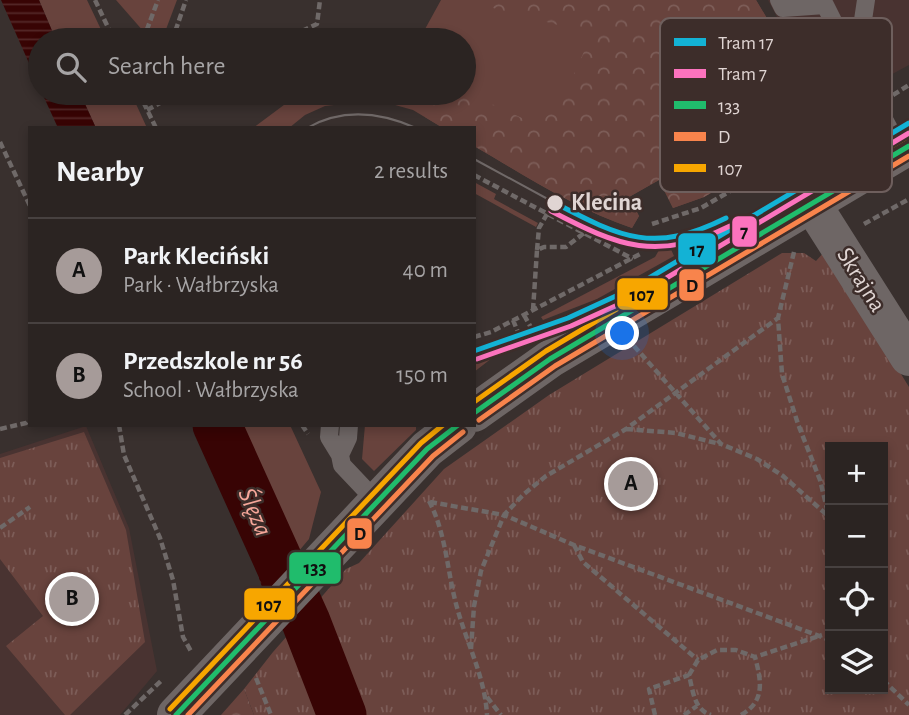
<!DOCTYPE html>
<html lang="en">
<head>
<meta charset="utf-8">
<style>
	:root { --surface:#2b2422; --page:#332c2a; --text:#f1f3f6; --muted:#a6a4a5; --line:#474140; --accent:#a69b99 }
	body { margin:0; font-family:"Alegreya Sans",sans-serif; background:var(--page); color:var(--text) }
	.controls { position:absolute; right:21px; bottom:21px; display:grid; overflow:hidden; border-radius:0px; box-shadow:0 4px 10px #0003 }
	.controls button { width:63px; height:63px; display:grid; place-items:center; padding:0; border:0; border-bottom:2px solid var(--line); background:var(--surface); color:var(--text); font:35px sans-serif }
	.you { position:absolute; left:623px; top:334px; width:24px; height:24px; margin:-18px; border:5px solid #fff; border-radius:50%; background:#1a73e8; box-shadow:0 0 0 10px #1a73e833 }
	.badge { display:grid; place-items:center; width:46px; height:46px; border-radius:50%; background:var(--accent); color:#111; font-size:23px; font-weight:700 }
	.pin { position:absolute; translate:-50% -50%; border:4px solid #fff; box-shadow:0 2px 7px #0006 }
	.list { margin:0; padding:0; list-style:none }
	h2 { display:flex; justify-content:space-between; align-items:center; height:91px; margin:0; padding:0 28px; font-size:30px }
	h2 small { font-size:23px; font-weight:400; color:var(--muted) }
	.list li { display:grid; grid-template-columns:46px 1fr auto; gap:21px; align-items:center; box-sizing:border-box; height:105px; padding:0 28px; border-top:2px solid var(--line) }
	.list b { display:block; font-size:26px; white-space:nowrap }
	.list p { margin:0; font-size:23px; white-space:nowrap; color:var(--muted) }
	.list em { font-size:23px; font-style:normal; color:var(--muted) }
	.icon { flex:none; width:38px; height:38px; fill:none; stroke:currentColor; stroke-width:2; stroke-linecap:round; stroke-linejoin:round }
	.map { position:relative; flex:none; width:909px; height:715px; overflow:hidden }
	.search { position:absolute; background:var(--surface); box-shadow:0 4px 10px #0003; left:28px; top:28px; width:448px; height:77px; display:flex; align-items:center; gap:18px; box-sizing:border-box; padding:0 24px; border-radius:38px; color:var(--muted); font-size:26px }
	.panel { position:absolute; background:var(--surface); box-shadow:0 4px 10px #0003; left:28px; top:126px; width:448px; height:301px; border-radius:0px }
	.map>svg:first-child { display:block }
	.built { fill:#493331 }
	.green { fill:#68433d }
	.forest { fill:url(#forest-crowns) }
	.park { fill:url(#park-tufts); fill-rule:evenodd }
	.water { fill:url(#water-rules) }
	.lines { fill:none; stroke-linecap:round; stroke-linejoin:round }
	.river { stroke:#380404; stroke-width:49 }
	.path { stroke:#6f6968; stroke-width:4.5; stroke-dasharray:7 3.5; stroke-linecap:butt }
	.service { stroke:#6e6665; stroke-width:18 }
	.tertiary { stroke:#6e6665; stroke-width:38 }
	.tram { stroke:#706968; stroke-width:2 }
	.bus-1-casing { stroke:#3d2d2a; stroke-width:10 }
	.bus-2-casing { stroke:#3d2d2a; stroke-width:10 }
	.bus-3-casing { stroke:#3d2d2a; stroke-width:10 }
	.bus-1 { stroke:#20bc6c; stroke-width:5 }
	.bus-2 { stroke:#f8844c; stroke-width:5 }
	.bus-3 { stroke:#f7a600; stroke-width:5 }
	.tram-1-casing { stroke:#3d2d2a; stroke-width:10 }
	.tram-2-casing { stroke:#3d2d2a; stroke-width:10 }
	.tram-1 { stroke:#13b2d5; stroke-width:5 }
	.tram-2 { stroke:#fc73be; stroke-width:5 }
	.stop-dot { fill:#e0d5d3; stroke:#3d2d2a; stroke-width:2.5 }
	.labels { text-anchor:middle; dominant-baseline:central; stroke-width:5; stroke-linejoin:round; paint-order:stroke }
	.stop-label { font-size:24px; font-weight:bold; fill:#e0d5d3; stroke:#3d2d2a; text-anchor:start }
	.street-label { font-size:24px; fill:#e0d5d3; stroke:#3d2d2a }
	.water-label { font-size:26px; font-style:italic; fill:#f7a79a; stroke:#3d2d2a }
	.key { fill:#3d2d2a; stroke:#6e5f5d; stroke-width:2 }
	.key-label { font-size:19px; fill:#e0d5d3 }
	.line-badge { stroke:#3d2d2a; stroke-width:2.5 }
	.pale-badge-label { font-size:19px; text-anchor:middle; font-weight:bold; fill:#111 }
</style>
</head>
<body>
<div class="map">
<svg width="909" height="715" viewBox="0 0 909 715">
	<defs>
		<pattern id="forest-crowns" width="20" height="18" patternUnits="userSpaceOnUse" patternTransform="scale(1.75)"><rect width="20" height="18" fill="#68433d"/><path d="M2 6a3 3 0 1 1 6 0M12 15a3 3 0 1 1 6 0" fill="none" stroke="#7d5d58"/></pattern>
		<pattern id="park-tufts" width="24" height="20" patternUnits="userSpaceOnUse" patternTransform="scale(1.75)"><rect width="24" height="20" fill="#68433d"/><path d="M3 7l-1-3M5 7V3M7 7l1-3M15 17l-1-3M17 17v-4M19 17l1-3" fill="none" stroke="#7d5d58"/></pattern>
		<pattern id="water-rules" width="6" height="5" patternUnits="userSpaceOnUse" patternTransform="scale(1.75)"><rect width="6" height="5" fill="#380404"/><path d="M0 2.5h6" fill="none" stroke="#542828"/></pattern>
	</defs>
	<rect width="100%" height="100%" fill="#39302e"/>
	<path class="built" d="M 768,0 L 909,0 L 909,65 L 826,110 Z
		M 86,426 L 129,528 L 157,671 L 120,715 L 0,715 L 0,454 Z"/>
	<path class="green" d="M 39,0 L 87,0 L 106,40 L 56,40 Z
		M 116,0 L 177,0 L 162,40 L 151,40 Z
		M 441,0 L 756,0 L 830,124 L 704,197 L 673,208 L 659,180 L 629,197 L 639,216 L 632,228 C 576,209 526,176 474,146 L 474,128 L 443,128 L 413,110 L 388,103 L 370,101 L 325,106 L 305,115 L 289,128 L 253,128 L 300,93 L 464,93 L 464,40 L 419,40 Z
		M 80,93 L 131,93 L 147,128 L 96,128 Z
		M 474,182 L 496,194 L 494,199 L 538,223 L 536,227 L 474,193 Z
		M 662,245 L 669,245 L 674,256 L 597,299 L 543,320 L 541,317 L 655,257 Z
		M 505,348 L 474,372 L 474,360 Z
		M 232,425 L 290,425 L 321,492 L 309,539 L 293,558 Z
		M 365,425 L 416,425 L 416,430 L 374,471 L 362,459 Z"/>
	<path class="forest" d="M 463,0 L 756,0 L 830,124 L 704,197 L 673,208 L 659,180 L 629,197 L 639,216 L 632,228 C 576,209 526,176 474,146 L 474,128 L 443,128 L 425,117 L 442,93 L 464,93 L 464,91 L 537,125 L 560,105 L 592,34 Z
		M 244,689 L 254,715 L 221,715 Z"/>
	<path class="park" d="M 825,251 L 909,387 L 909,715 L 254,715 L 244,689 L 273,652 L 346,569 L 359,563 L 444,469 L 549,395 L 782,253 L 804,253 L 816,261 ZM 830,447 L 883,447 L 883,689 L 830,689 Z
		M 84,432 L 126,530 L 145,642 L 70,715 L 65,715 L 6,646 L 43,616 L 0,559 L 0,458 Z"/>
	<path class="water" d="M 1,0 L 39,0 L 56,40 L 40,40 L 40,88 Z
		M 42,93 L 80,93 L 96,128 L 58,128 Z
		M 195,425 L 232,425 L 293,558 L 263,590 L 259,578 L 259,565 L 219,474 Z
		M 317,603 L 363,715 L 324,715 L 295,641 L 290,633 Z"/>
	<g class="lines">
		<path class="river" d="M 217,425 L 306,622 L 342,715"/>
		<path class="path" d="M 95,0 L 114,40
			M 143,40 L 158,0
			M 177,40 L 174,35 L 186,0
			M 283,40 L 317,24 L 320,0
			M 139,93 L 156,128
			M 893,95 L 909,85
			M 147,110 L 179,93
			M 0,142 L 30,206
			M 474,175 L 633,259
			M 652,224 L 701,208 L 859,116
			M 864,224 L 909,199
			M 537,250 L 539,228 L 547,214
			M 794,252 L 778,318 L 782,374 L 798,424 L 820,480 L 830,521
			M 533,310 L 537,250 L 544,247 L 566,247 L 584,233
			M 524,315 L 534,333
			M 513,320 L 522,342
			M 474,337 L 491,332 L 640,254
			M 634,346 L 721,444 L 757,459 L 783,476 L 827,515
			M 119,425 L 124,455 L 160,538 L 173,580 L 183,637 L 192,653
			M 302,425 L 308,434
			M 0,429 L 26,423 L 30,419
			M 626,429 L 676,433 L 720,444
			M 429,501 C 447,535 447,574 458,611 C 468,646 485,678 487,715
			M 430,502 L 504,515 L 524,494 L 546,476 L 626,429 L 778,318
			M 0,528 L 30,507
			M 574,545 L 583,562 L 698,660
			M 471,649 L 474,606 L 481,571 L 504,515 L 574,545 L 830,640
			M 689,675 L 698,660 L 717,650 L 736,650 L 755,657 L 822,635
			M 256,678 L 271,715
			M 883,680 L 909,705
			M 487,697 L 501,715
			M 125,715 L 163,679
			M 655,715 L 649,689 L 689,675 C 693,691 694,710 711,715
			M 684,715 L 697,706
			M 741,715 C 766,701 761,680 755,657"/>
		<path class="service" d="M 779,0 L 783,8 L 825,5 L 856,67
			M 866,0 L 856,67 L 901,151
			M 330,425 L 329,437 L 340,455 L 342,465 L 377,502
			M 340,455 L 348,438 L 349,425"/>
		<path class="tertiary" d="M 812,204 L 909,357
			M 474,413 L 550,359 L 909,146
			M 176,715 L 427,449 L 458,425"/>
		<path class="tram" d="M 307,128 C 342,108 380,112 416,128
			M 360,128 L 388,128
			M 474,159 L 555,203"/>
		<defs>
			<path id="bus-1" d="M 474,413 L 550,359 L 909,146
				M 176,715 L 427,449 L 458,425"/>
			<path id="bus-2" d="M 479,420 L 555,366 L 909,156
				M 188,715 L 433,456 L 463,432"/>
			<path id="bus-3" d="M 474,402 L 546,351 L 905,138
				M 170,709 L 421,443 L 443,425"/>
		</defs>
		<use href="#bus-1" class="bus-1-casing"/>
		<use href="#bus-2" class="bus-2-casing"/>
		<use href="#bus-3" class="bus-3-casing"/>
		<use href="#bus-1" class="bus-1"/>
		<use href="#bus-2" class="bus-2"/>
		<use href="#bus-3" class="bus-3"/>
		<defs>
			<path id="tram-1" d="M 555,203 C 622,238 654,254 726,218
				M 474,351 L 568,318 L 629,290 L 909,123"/>
			<path id="tram-2" d="M 551,211 C 620,247 657,262 730,226
				M 477,359 L 571,326 L 633,298 L 909,133"/>
		</defs>
		<use href="#tram-1" class="tram-1-casing"/>
		<use href="#tram-2" class="tram-2-casing"/>
		<use href="#tram-1" class="tram-1"/>
		<use href="#tram-2" class="tram-2"/>
	</g>
	<circle class="stop-dot" cx="555" cy="203" r="9"/>
	<g class="labels">
		<g class="stop-label">
			<text x="571" y="203">Klecina</text>
		</g>
		<g class="street-label">
			<text transform="translate(861 280) rotate(58)">Skrajna</text>
		</g>
		<g class="water-label">
			<text transform="translate(255 512) rotate(67)">Ślęza</text>
		</g>
	</g>
	<rect x="660" y="18" width="232" height="174" rx="10" class="key"/>
	<rect x="674" y="38" width="32" height="8" fill="#13b2d5"/>
	<rect x="674" y="69" width="32" height="9" fill="#fc73be"/>
	<rect x="674" y="101" width="32" height="8" fill="#20bc6c"/>
	<rect x="674" y="132" width="32" height="9" fill="#f8844c"/>
	<rect x="674" y="164" width="32" height="8" fill="#f7a600"/>
	<g class="key-label">
		<text x="718" y="49">Tram 17</text>
		<text x="718" y="80">Tram 7</text>
		<text x="718" y="112">133</text>
		<text x="718" y="143">D</text>
		<text x="718" y="175">107</text>
	</g>
	<g class="line-badge">
		<rect x="731" y="215" width="27" height="33" rx="7" fill="#fc73be"/>
		<rect x="677" y="232" width="40" height="34" rx="7" fill="#13b2d5"/>
		<rect x="678" y="268" width="27" height="34" rx="7" fill="#f8844c"/>
		<rect x="616" y="277" width="53" height="34" rx="7" fill="#f7a600"/>
		<rect x="346" y="517" width="27" height="33" rx="7" fill="#f8844c"/>
		<rect x="288" y="551" width="54" height="34" rx="7" fill="#20bc6c"/>
		<rect x="243" y="587" width="53" height="34" rx="7" fill="#f7a600"/>
	</g>
	<g class="pale-badge-label">
		<text x="744" y="238">7</text>
		<text x="697" y="256">17</text>
		<text x="692" y="292">D</text>
		<text x="642" y="301">107</text>
		<text x="360" y="540">D</text>
		<text x="315" y="574">133</text>
		<text x="269" y="611">107</text>
	</g>
</svg>
<div class="controls">
<button>+</button>
<button>−</button>
<button><svg class="icon" aria-label="locate" viewBox="0 0 24 24"><circle cx="12" cy="12" r="6"/><path d="M12 2v4M12 18v4M2 12h4M18 12h4"/></svg></button>
<button><svg class="icon" aria-label="layers" viewBox="0 0 24 24"><path d="M12 4l9 5-9 5-9-5zM3 14l9 5 9-5"/></svg></button>
</div>
<div class="you"></div>
<div class="pin badge" style="left:631px;top:484px">A</div>
<div class="pin badge" style="left:72px;top:599px">B</div>
<div class="search"><svg class="icon" aria-label="search" viewBox="0 0 24 24"><circle cx="10" cy="10" r="6"/><path d="M15 15l6 6"/></svg>Search here</div>
<section class="panel">
<h2>Nearby<small>2 results</small></h2>
<ul class="list">
<li><span class="badge">A</span><div><b>Park Kleciński</b><p>Park · Wałbrzyska</p></div><em>40 m</em></li>
<li><span class="badge">B</span><div><b>Przedszkole nr 56</b><p>School · Wałbrzyska</p></div><em>150 m</em></li>
</ul>
</section>
</div>
</body>
</html>
